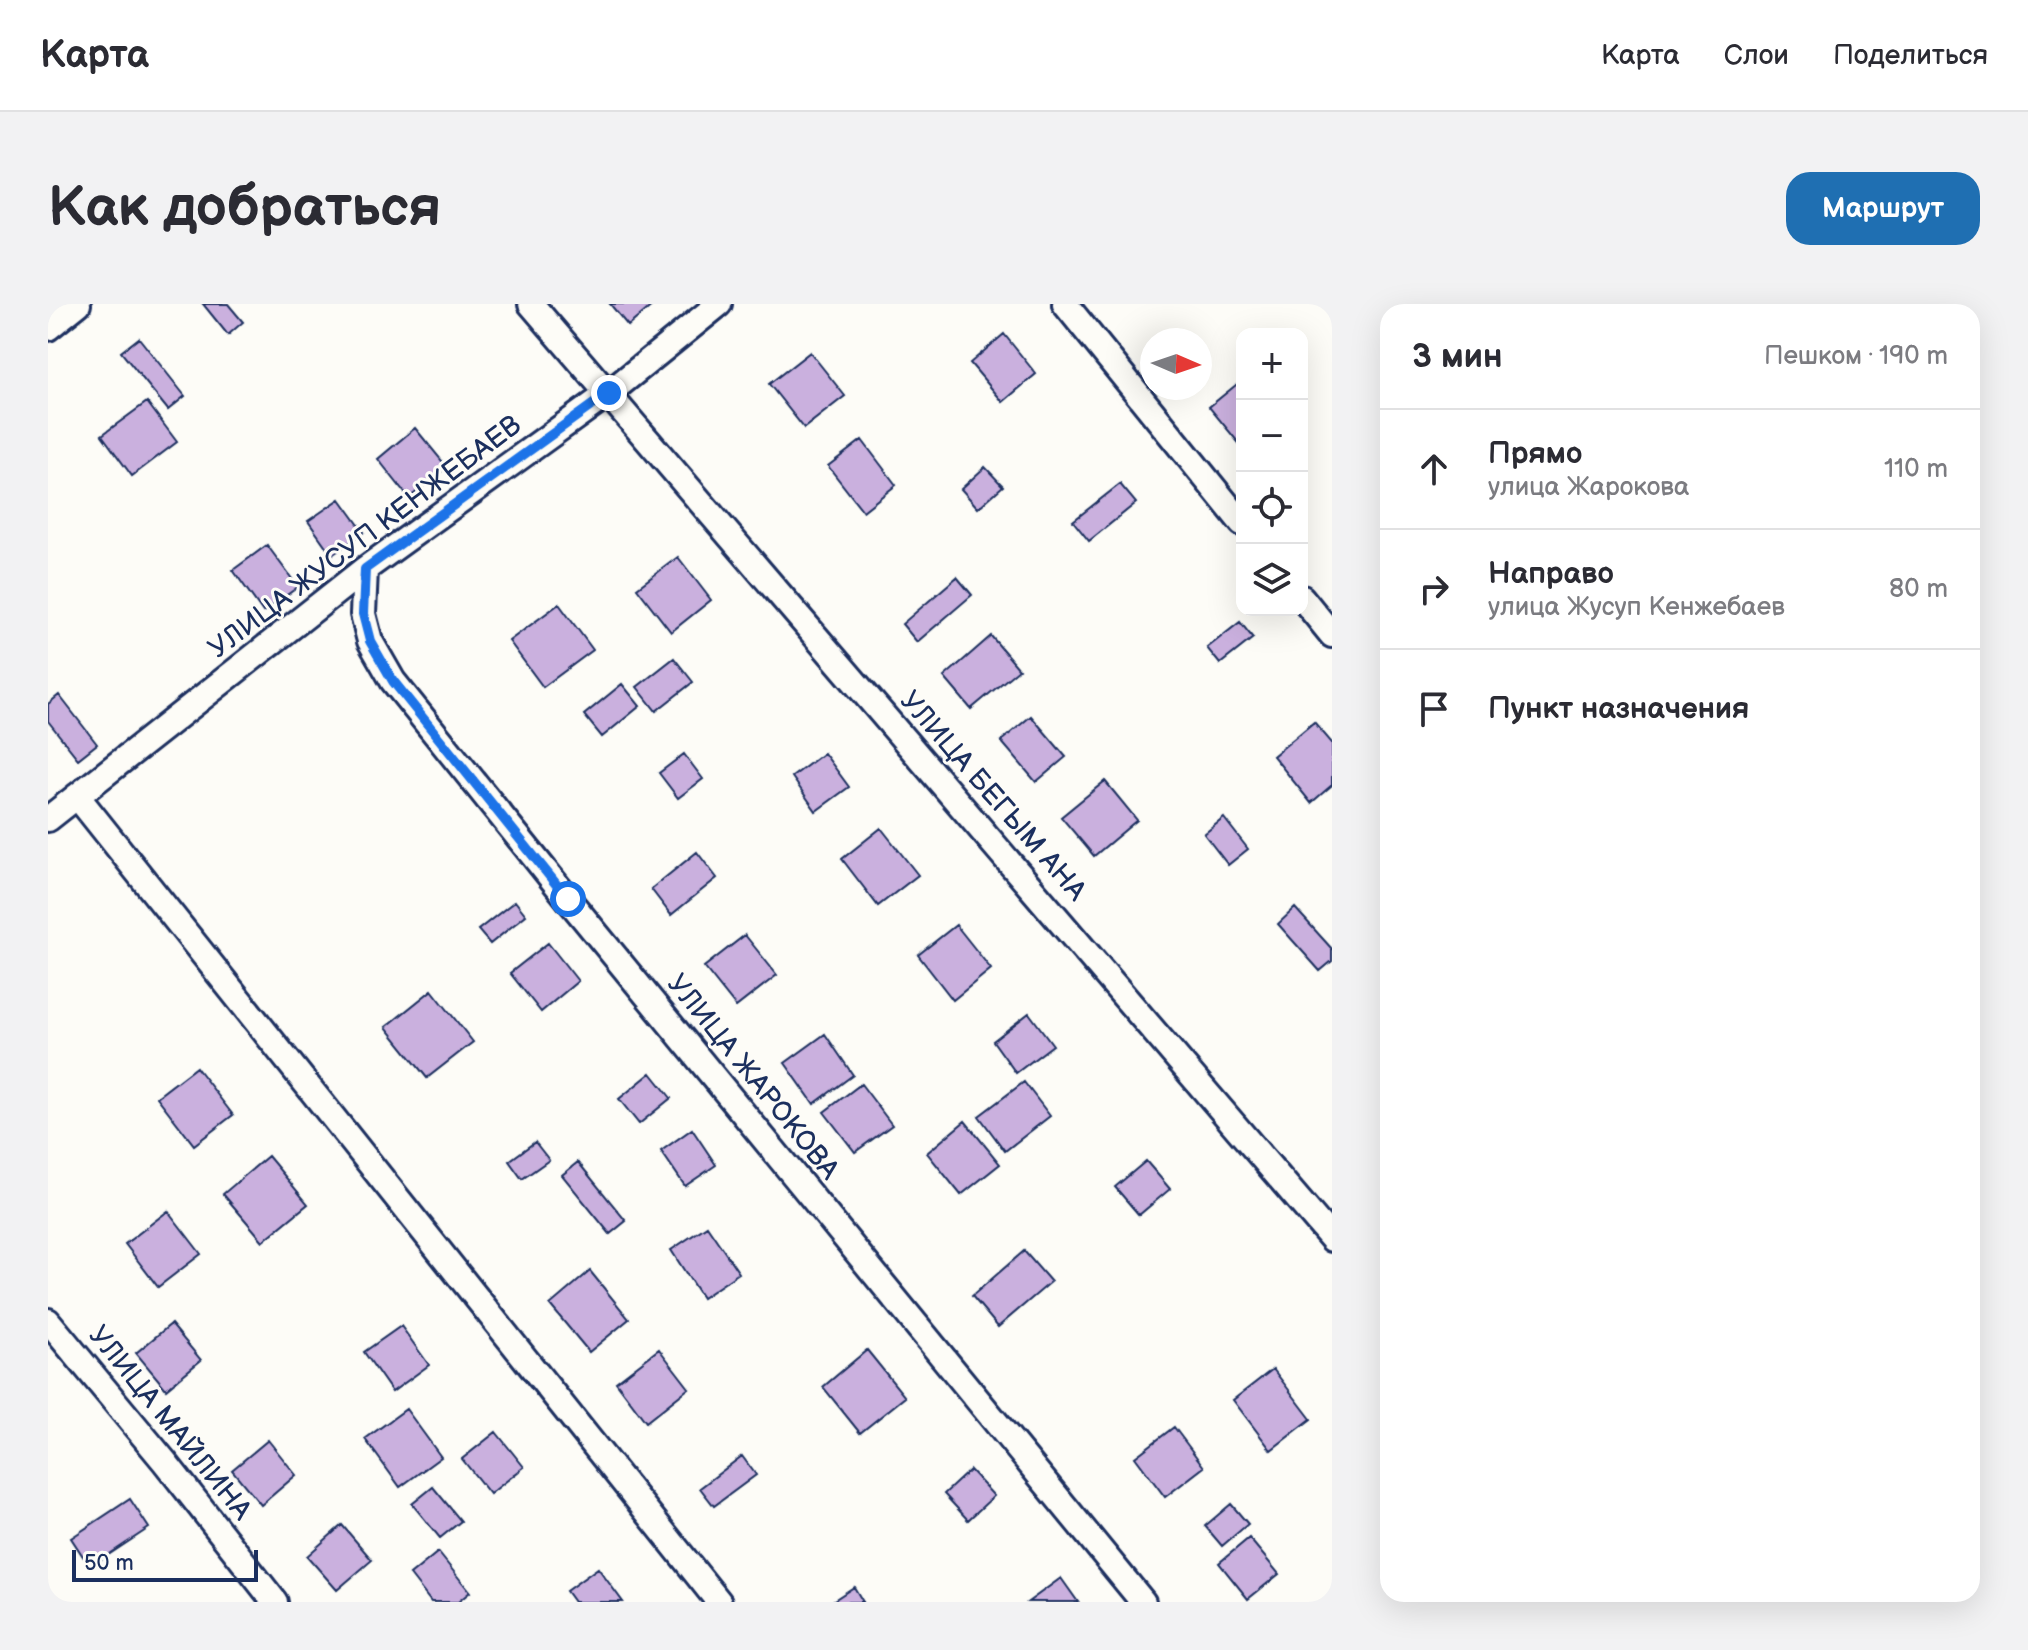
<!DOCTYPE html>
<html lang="ru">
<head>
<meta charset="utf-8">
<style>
	:root { --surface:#fff; --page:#f2f2f3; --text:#2b2b33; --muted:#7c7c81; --line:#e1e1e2; --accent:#1f6fb2 }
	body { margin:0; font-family:"Balsamiq Sans",sans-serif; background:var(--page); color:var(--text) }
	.controls { position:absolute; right:24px; top:24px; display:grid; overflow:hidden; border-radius:16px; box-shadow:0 8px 32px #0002 }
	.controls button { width:72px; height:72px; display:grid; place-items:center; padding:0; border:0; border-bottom:2px solid var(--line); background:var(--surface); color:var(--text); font:40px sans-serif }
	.compass { position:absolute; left:1092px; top:24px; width:72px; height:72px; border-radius:50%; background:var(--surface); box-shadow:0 8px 32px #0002; rotate:92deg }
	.scale { position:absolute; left:24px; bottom:20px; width:186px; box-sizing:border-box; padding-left:8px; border:4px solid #1b2f5e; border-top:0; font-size:22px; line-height:28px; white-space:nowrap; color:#1b2f5e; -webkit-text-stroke:6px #fdfcf7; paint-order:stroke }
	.stop { position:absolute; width:24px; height:24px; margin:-18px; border:6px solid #1a73e8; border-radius:50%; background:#fff }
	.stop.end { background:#1a73e8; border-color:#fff; box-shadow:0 2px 8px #0008 }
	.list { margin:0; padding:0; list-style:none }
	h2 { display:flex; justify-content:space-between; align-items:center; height:104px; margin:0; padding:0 32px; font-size:34px }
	h2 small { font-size:26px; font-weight:400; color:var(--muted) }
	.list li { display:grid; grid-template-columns:52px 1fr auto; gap:24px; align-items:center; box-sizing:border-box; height:120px; padding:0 32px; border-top:2px solid var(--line) }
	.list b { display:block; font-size:30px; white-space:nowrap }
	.list p { margin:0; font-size:26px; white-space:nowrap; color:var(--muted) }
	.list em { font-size:26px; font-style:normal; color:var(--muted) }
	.icon { flex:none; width:44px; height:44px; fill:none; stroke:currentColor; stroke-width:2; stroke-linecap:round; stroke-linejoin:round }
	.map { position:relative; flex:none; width:1284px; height:1298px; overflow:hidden; border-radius:24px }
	header { display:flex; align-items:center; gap:48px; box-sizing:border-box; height:112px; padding:0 40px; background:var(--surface); border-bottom:2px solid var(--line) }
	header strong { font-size:38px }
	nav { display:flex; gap:44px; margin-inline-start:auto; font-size:28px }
	.intro { display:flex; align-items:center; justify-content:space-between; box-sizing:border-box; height:192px; padding:0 48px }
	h1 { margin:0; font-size:56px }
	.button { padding:20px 36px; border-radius:24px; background:var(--accent); color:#fff; font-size:28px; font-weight:700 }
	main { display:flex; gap:48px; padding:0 48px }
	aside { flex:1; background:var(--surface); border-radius:24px; box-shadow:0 8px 32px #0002 }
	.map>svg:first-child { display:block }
	.building { fill:#cab0de; stroke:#1b2f5e; stroke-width:2 }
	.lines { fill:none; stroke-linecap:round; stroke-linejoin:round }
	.minor-casing { stroke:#1b2f5e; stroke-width:30 }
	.minor { stroke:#fdfcf7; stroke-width:24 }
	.route { stroke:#1a73e8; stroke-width:10 }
	.labels { text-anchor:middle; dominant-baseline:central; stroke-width:6; stroke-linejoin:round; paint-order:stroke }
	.street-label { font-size:28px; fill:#1b2f5e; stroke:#fdfcf7 }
</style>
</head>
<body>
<header>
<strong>Карта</strong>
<nav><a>Карта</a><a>Слои</a><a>Поделиться</a></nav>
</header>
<div class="intro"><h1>Как добраться</h1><a class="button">Маршрут</a></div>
<main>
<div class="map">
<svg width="1284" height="1298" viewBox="0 0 1284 1298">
	<rect width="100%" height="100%" fill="#fdfcf7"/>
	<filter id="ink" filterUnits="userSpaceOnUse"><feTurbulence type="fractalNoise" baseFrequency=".0125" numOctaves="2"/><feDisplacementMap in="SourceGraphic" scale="16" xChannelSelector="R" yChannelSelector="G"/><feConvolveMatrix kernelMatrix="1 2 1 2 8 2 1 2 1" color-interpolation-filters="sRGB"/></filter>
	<g filter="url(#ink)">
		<path class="building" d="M 155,0 L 180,0 L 195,18 L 180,31 Z
			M 562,0 L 606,0 L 580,22 Z
			M 956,30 L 988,70 L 955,98 L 922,59 Z
			M 91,34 L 137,92 L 120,106 L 73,48 Z
			M 762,48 L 797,92 L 756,124 L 721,80 Z
			M 1194,76 L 1194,143 L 1161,103 Z
			M 99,98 L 129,138 L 84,172 L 54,131 Z
			M 367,124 L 399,163 L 361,194 L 330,155 Z
			M 814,136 L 848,181 L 815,207 L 780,162 Z
			M 937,163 L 955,182 L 930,204 L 913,185 Z
			M 1072,180 L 1088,199 L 1041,237 L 1025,217 Z
			M 292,195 L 316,228 L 284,251 L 260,217 Z
			M 219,241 L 250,283 L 215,308 L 185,266 Z
			M 630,253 L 663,296 L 623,328 L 589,284 Z
			M 909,273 L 924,291 L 869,338 L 854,320 Z
			M 511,300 L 545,346 L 495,383 L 461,337 Z
			M 1192,318 L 1205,334 L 1172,360 L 1159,344 Z
			M 943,332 L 971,365 L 923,405 L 896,373 Z
			M 626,354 L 645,378 L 608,407 L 589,383 Z
			M 574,380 L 592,402 L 554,433 L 536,411 Z
			M 11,391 L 49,440 L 30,455 L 0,417 L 0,400 Z
			M 983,412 L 1018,453 L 988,478 L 953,437 Z
			M 1266,418 L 1284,439 L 1284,481 L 1263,499 L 1225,452 Z
			M 776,449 L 801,483 L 768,507 L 744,473 Z
			M 636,450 L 655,475 L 630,494 L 611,469 Z
			M 1057,477 L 1089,516 L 1046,552 L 1013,513 Z
			M 1176,514 L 1200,545 L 1180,561 L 1156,530 Z
			M 833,524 L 870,571 L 830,602 L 794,555 Z
			M 649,548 L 669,574 L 623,611 L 603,585 Z
			M 467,597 L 478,611 L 442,640 L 430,626 Z
			M 1247,604 L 1284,645 L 1284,657 L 1272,667 L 1230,620 Z
			M 908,621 L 943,665 L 905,696 L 870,651 Z
			M 697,631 L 729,671 L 688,703 L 656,663 Z
			M 500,639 L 530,677 L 493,708 L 462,669 Z
			M 384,686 L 425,738 L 379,774 L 338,723 Z
			M 981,709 L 1005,741 L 968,769 L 945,737 Z
			M 777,730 L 805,771 L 766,800 L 737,759 Z
			M 148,763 L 185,811 L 146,841 L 109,793 Z
			M 603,769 L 623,794 L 591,820 L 571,795 Z
			M 976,778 L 1002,812 L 957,847 L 931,812 Z
			M 813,780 L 844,821 L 807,848 L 776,808 Z
			M 917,817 L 952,860 L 913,891 L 879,849 Z
			M 644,825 L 668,861 L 637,882 L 613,847 Z
			M 487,838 L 501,856 L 474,875 L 461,857 Z
			M 220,852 L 260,900 L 215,937 L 175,890 Z
			M 1098,857 L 1122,885 L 1091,911 L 1067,883 Z
			M 530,858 L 578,917 L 562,930 L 514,871 Z
			M 120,907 L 153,950 L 110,983 L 77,940 Z
			M 659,922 L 691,969 L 654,994 L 623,946 Z
			M 976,947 L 1003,978 L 950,1023 L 924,992 Z
			M 542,967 L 581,1015 L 541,1048 L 502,1001 Z
			M 123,1020 L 153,1056 L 118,1085 L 88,1049 Z
			M 353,1022 L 381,1061 L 344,1088 L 316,1048 Z
			M 611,1045 L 641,1084 L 598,1118 L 568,1078 Z
			M 819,1046 L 857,1093 L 812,1129 L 775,1083 Z
			M 1225,1065 L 1263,1115 L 1223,1146 L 1185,1096 Z
			M 358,1105 L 393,1153 L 352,1183 L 317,1135 Z
			M 1126,1123 L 1156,1163 L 1117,1193 L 1087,1153 Z
			M 448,1128 L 476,1163 L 442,1190 L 414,1155 Z
			M 220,1136 L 248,1171 L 213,1201 L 184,1166 Z
			M 694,1152 L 708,1171 L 666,1202 L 652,1184 Z
			M 922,1166 L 946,1192 L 920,1216 L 896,1190 Z
			M 385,1183 L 413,1217 L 392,1234 L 364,1200 Z
			M 82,1195 L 101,1224 L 42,1263 L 23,1234 Z
			M 1183,1200 L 1200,1220 L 1174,1242 L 1157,1222 Z
			M 294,1221 L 324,1256 L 289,1286 L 259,1252 Z
			M 1201,1234 L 1231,1270 L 1200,1295 L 1171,1259 Z
			M 390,1248 L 422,1288 L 410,1298 L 383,1298 L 362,1271 Z
			M 550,1264 L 575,1298 L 526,1298 L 518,1287 Z
			M 1013,1274 L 1030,1298 L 980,1298 Z
			M 806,1283 L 815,1298 L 783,1298 Z"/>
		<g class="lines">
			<defs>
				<path id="minor" d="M 483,0 L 1284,935
					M 1017,0 L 1194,219
					M 0,24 L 30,0
					M 317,265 L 315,310 L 322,337 L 345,377 L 520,595 L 1095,1298
					M 1254,294 L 1284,331
					M 29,492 L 671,1298
					M 0,515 L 317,265 L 561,89 L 671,0
					M 0,1017 L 117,1158 L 227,1298"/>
			</defs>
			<use href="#minor" class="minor-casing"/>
			<use href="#minor" class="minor"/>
		</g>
	</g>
	<g class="lines" filter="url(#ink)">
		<path class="route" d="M 520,595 L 345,377 L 322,337 L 315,310 L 317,265 L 561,89"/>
	</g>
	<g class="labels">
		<g class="street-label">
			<text transform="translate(317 233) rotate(-37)">УЛИЦА ЖУСУП КЕНЖЕБАЕВ</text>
			<text transform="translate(945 492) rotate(49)">УЛИЦА БЕГЫМ АНА</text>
			<text transform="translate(705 773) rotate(51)">УЛИЦА ЖАРОКОВА</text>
			<text transform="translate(122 1119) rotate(51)">УЛИЦА МАЙЛИНА</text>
		</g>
	</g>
</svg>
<div class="controls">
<button>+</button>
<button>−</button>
<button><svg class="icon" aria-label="locate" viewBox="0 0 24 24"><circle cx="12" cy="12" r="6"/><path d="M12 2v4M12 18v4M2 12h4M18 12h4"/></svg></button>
<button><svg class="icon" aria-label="layers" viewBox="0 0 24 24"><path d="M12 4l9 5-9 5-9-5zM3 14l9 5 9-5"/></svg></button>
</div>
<svg class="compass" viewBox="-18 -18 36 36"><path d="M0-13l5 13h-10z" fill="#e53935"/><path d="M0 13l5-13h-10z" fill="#7c7c81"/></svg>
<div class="scale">50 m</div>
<div class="stop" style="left:520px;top:595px"></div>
<div class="stop end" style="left:561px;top:89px"></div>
</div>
<aside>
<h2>3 мин<small>Пешком · 190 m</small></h2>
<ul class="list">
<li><svg class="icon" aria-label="ahead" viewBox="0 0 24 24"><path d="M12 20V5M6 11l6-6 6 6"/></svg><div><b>Прямо</b><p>улица Жарокова</p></div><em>110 m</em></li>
<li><svg class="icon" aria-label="right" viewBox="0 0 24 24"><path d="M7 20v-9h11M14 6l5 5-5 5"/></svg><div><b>Направо</b><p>улица Жусуп Кенжебаев</p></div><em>80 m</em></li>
<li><svg class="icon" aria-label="arrive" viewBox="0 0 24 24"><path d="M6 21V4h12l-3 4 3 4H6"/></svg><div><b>Пункт назначения</b></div></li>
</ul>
</aside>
</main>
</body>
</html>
